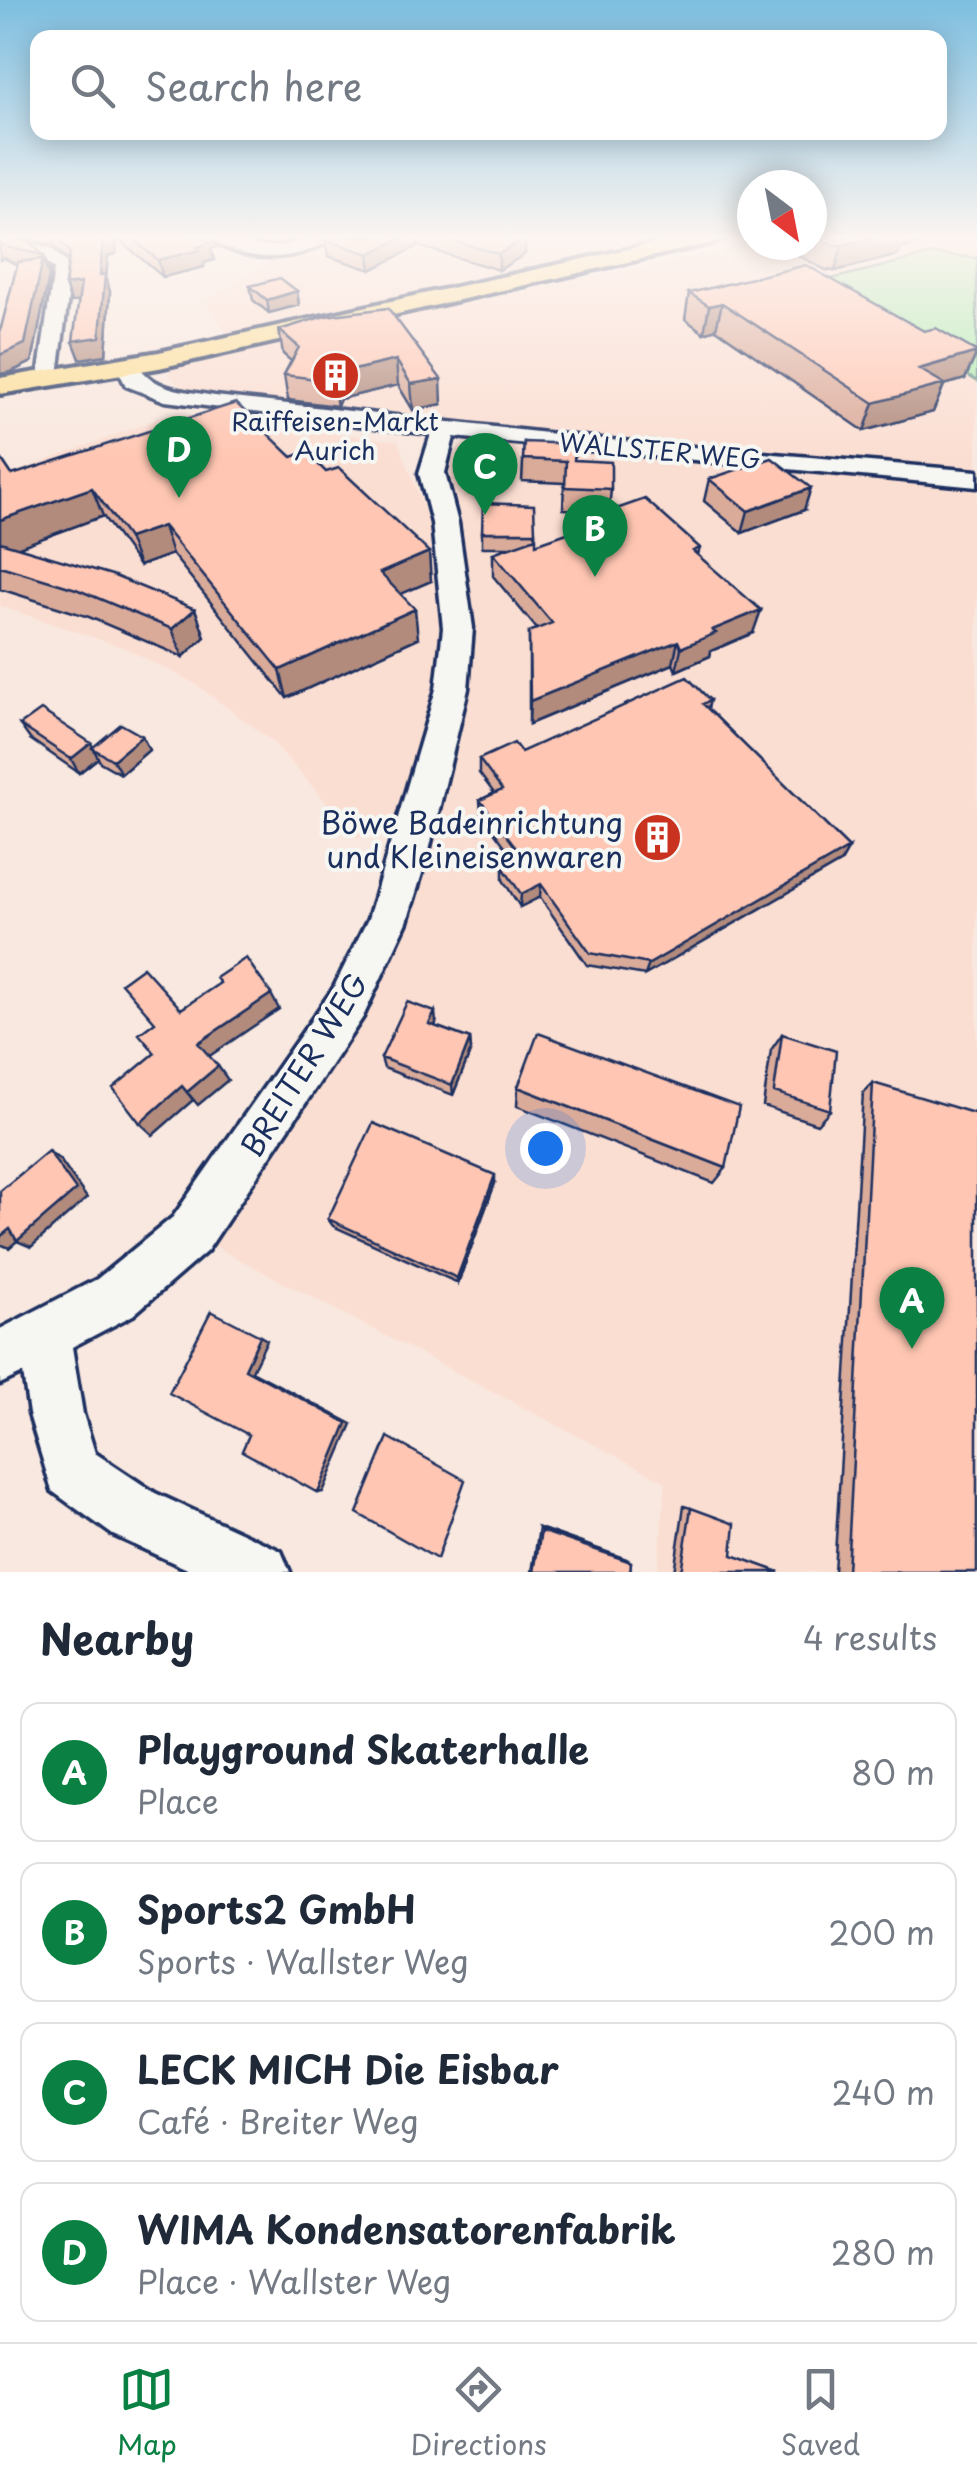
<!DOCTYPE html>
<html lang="en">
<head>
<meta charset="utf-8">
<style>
	:root { --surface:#fff; --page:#f6f6f7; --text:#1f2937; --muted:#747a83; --line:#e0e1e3; --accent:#0b8043 }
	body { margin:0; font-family:"Playpen Sans",sans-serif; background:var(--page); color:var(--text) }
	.compass { position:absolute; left:737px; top:170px; width:90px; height:90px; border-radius:50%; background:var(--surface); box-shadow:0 5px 25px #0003; rotate:148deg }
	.you { position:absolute; left:545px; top:1148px; width:35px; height:35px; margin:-25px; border:8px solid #fff; border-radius:50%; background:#1a73e8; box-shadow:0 0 0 15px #1a73e833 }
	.badge { display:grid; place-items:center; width:65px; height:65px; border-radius:50%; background:var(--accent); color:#fff; font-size:32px; font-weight:700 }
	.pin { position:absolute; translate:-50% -82px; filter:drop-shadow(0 2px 5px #0008) }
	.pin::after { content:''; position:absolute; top:52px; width:35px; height:30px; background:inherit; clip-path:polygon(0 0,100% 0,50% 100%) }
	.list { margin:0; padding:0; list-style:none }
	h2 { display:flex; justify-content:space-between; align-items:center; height:130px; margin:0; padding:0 40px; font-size:42px }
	h2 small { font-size:32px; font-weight:400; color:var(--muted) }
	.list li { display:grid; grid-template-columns:65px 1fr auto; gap:30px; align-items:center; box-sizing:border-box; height:140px; margin:0 20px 20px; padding:0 20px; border:2px solid var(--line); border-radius:20px }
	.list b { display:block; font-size:38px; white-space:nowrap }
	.list p { margin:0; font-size:32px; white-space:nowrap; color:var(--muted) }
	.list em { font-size:32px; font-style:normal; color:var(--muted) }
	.icon { flex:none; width:55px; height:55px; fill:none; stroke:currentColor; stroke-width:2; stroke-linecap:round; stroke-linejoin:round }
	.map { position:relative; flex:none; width:977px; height:1572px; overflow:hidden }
	.search { position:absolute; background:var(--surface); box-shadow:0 5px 25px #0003; left:30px; right:30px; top:30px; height:110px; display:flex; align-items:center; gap:25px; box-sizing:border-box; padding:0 35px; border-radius:20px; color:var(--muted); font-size:38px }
	.sheet { height:770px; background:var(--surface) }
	nav { display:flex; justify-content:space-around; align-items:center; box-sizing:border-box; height:140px; border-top:2px solid var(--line); background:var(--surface); font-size:28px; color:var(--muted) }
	nav a { display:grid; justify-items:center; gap:5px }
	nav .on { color:var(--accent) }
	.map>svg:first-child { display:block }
	.built { fill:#fbded2 }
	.green { fill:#afecb2; stroke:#658e88; stroke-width:2.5 }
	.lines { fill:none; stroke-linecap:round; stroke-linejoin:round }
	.minor-casing { stroke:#1b2f5e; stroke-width:7 }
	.major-casing { stroke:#1b2f5e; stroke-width:8 }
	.minor { fill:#f6f6f2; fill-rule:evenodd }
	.major { fill:#fcde96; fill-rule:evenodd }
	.wall { fill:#dbab9a; stroke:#1b2f5e; stroke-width:2.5 }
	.shaded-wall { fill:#b28b7d; stroke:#1b2f5e; stroke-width:2.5 }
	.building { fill:#ffc7b3; stroke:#1b2f5e; stroke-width:2.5 }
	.labels { text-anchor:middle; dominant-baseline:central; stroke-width:8; stroke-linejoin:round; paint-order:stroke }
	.far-poi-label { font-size:25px; fill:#1b2f5e; stroke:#f6f6f2 }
	.far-street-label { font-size:25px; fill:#1b2f5e; stroke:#f6f6f2 }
	.poi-label { font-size:30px; fill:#1b2f5e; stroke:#f6f6f2; text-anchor:end }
	.street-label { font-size:30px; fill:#1b2f5e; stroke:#f6f6f2 }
</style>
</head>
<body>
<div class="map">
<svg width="977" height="1572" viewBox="0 0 977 1572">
	<rect width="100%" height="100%" fill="#f9e8df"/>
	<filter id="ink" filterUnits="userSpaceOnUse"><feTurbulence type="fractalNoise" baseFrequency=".01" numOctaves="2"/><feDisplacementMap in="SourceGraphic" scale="20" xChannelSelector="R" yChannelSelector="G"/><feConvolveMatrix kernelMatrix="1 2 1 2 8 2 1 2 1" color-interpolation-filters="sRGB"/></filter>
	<g filter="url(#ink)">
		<path class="built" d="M 322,236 L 688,236 L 230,336 L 205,302 L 283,253 Z
			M 812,236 L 977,236 L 977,258 L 932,254 L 812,285 L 977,381 L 977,474 L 273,408 L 202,395 L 183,389 L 170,376 L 169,371 L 175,366 L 195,360 L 330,330 L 752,245 L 812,245 Z
			M 174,413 L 398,441 L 435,537 L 442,640 L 431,704 L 395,824 L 358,838 L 272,741 L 194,683 L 125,648 L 0,606 L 0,478 Z
			M 472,443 L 940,482 L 977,490 L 977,1572 L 657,1572 L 666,1482 L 206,1242 L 342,1053 L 384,973 L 445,769 L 444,465 L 460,447 Z"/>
		<path class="green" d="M 932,254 L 977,258 L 977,381 L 811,284 Z"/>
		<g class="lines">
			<defs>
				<path id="minor" d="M 0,236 L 51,248 L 72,268 L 57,382 L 41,382 L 38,377 L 54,269 L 39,256 L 0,246 Z
					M 207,236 C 230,235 248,247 270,246 C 293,246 311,235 334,236 C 303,264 238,264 207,236 Z
					M 127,359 L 135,361 C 153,391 182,390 215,396 L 610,440 L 977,471 L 977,487 L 454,437 L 445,473 L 458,523 L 473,628 L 468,689 L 429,851 L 407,922 L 363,1017 L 207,1251 L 133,1315 L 72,1347 L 83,1414 L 95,1453 L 155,1493 L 281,1551 L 290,1572 L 194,1572 L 113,1535 L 52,1491 L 29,1414 L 23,1373 L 0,1384 L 0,1329 L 97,1279 L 173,1217 L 333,989 L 368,919 L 436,689 L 443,628 L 432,523 L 419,473 L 431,434 L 165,401 L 126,386 L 116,366 Z"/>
				<path id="major" d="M 688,236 L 727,236 L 716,242 L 159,368 L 0,394 L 0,378 L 159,352 Z"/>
			</defs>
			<use href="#minor" class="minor-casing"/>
			<use href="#major" class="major-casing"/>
			<use href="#minor" class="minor"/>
			<use href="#major" class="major"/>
		</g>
		<path class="wall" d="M 0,236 L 43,255 L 50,272 L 48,272 L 49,276 L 32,362 L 11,372 L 0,374 L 0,328 L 1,328 L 17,265 L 4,258 L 0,260 Z
			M 15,236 L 214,236 L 216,247 L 211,249 L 214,260 L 204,263 L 204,267 L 163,277 L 117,238 L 116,254 L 108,256 L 106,278 L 110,292 L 106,355 L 80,359 L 79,301 L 71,302 L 65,285 L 68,261 L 54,245 Z
			M 331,236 L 519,236 L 525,254 L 499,270 L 418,246 L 371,270 L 328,256 L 326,240 L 331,238 Z
			M 812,236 L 943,236 L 900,249 L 898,255 L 835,271 L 826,270 L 794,253 L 796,245 L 812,245 Z
			M 250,286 L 297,291 L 299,305 L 269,313 L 253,300 Z
			M 689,293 L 924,331 L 977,351 L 977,353 L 965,379 L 944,385 L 933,412 L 864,431 L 716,329 L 704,333 L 685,319 Z
			M 388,308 L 442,404 L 413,410 L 398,385 L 340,399 L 337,406 L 288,400 L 284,375 L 291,361 L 283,354 L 279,330 Z
			M 524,442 L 574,460 L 611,489 L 609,511 L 563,509 L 564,483 L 522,481 Z
			M 0,457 L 12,475 L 292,457 L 431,581 L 400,594 L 418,638 L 287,698 L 172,554 L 139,566 L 103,516 L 18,547 L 195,609 L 205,637 L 183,657 L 89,617 L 0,589 Z
			M 709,479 L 804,510 L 742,533 L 704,501 Z
			M 602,514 L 700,548 L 698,555 L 753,633 L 711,651 L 710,656 L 676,671 L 673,664 L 529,724 L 529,632 L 537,629 L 493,576 L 493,553 L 509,547 L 482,547 L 482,532 L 535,532 L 536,544 L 601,522 Z
			M 710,700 L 708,709 L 849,848 L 841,862 L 645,975 L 587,965 L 540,897 L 520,907 L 503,880 L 503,867 L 516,861 L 481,814 L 480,800 L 494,793 L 479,773 L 479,759 L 521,752 Z
			M 20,725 L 93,747 L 142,736 L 149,750 L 121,774 L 100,762 L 98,758 L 79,773 L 30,739 Z
			M 436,1023 L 435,1026 L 470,1039 L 471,1050 L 453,1095 L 384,1068 L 381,1058 Z
			M 782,1034 L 830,1110 L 817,1124 L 763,1106 L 771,1050 Z
			M 873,1083 L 977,1572 L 834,1572 L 863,1093 Z
			M 518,1087 L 726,1168 L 714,1183 L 517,1106 Z
			M 495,1183 L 458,1283 L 333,1226 L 328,1219 Z
			M 684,1506 L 691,1508 L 732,1555 L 779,1572 L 674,1572 Z
			M 539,1528 L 626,1559 L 631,1562 L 630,1572 L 532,1572 Z"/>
		<path class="shaded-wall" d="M 111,236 L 116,236 L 117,238 L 116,254 L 108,256 L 106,278 L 110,292 L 106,355 L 80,359 L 73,341 L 100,275 L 103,239 Z
			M 200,236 L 214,236 L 216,247 L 211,249 L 214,260 L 204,263 L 204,267 L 163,277 L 158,260 Z
			M 406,236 L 417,236 L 418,246 L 371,270 L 369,254 Z
			M 882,236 L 943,236 L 900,249 L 898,255 L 835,271 L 842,245 Z
			M 525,238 L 525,254 L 499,270 L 499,254 Z
			M 43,259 L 49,276 L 32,362 L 11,372 L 0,374 L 0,355 Z
			M 81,283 L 87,301 L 71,302 L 65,285 Z
			M 297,291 L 299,305 L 269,313 L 267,300 Z
			M 722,303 L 716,329 L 704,333 L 709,306 Z
			M 977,352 L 965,379 L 944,385 L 933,412 L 864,431 L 874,403 L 919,369 Z
			M 396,360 L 398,385 L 340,399 L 337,406 L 333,381 L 336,374 Z
			M 441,379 L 442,404 L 413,410 L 411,384 Z
			M 92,488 L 103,516 L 0,554 L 0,520 Z
			M 811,488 L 804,510 L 742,533 L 748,511 Z
			M 163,526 L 172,554 L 139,566 L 128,538 Z
			M 429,552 L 431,581 L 383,602 L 380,573 Z
			M 195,609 L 205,637 L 183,657 L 172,629 Z
			M 415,609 L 418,638 L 287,698 L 280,670 Z
			M 761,610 L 753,633 L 711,651 L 710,656 L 676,671 L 681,648 L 712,630 Z
			M 678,641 L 673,664 L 529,724 L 530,701 Z
			M 142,736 L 149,750 L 121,774 L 113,760 Z
			M 91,743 L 98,758 L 79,773 L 71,759 Z
			M 849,848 L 841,862 L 645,975 L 649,964 Z
			M 541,884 L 540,897 L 520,907 L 521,894 Z
			M 271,994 L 279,1009 L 208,1057 L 198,1043 Z
			M 435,1012 L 436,1023 L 431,1035 L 429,1024 Z
			M 470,1039 L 471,1050 L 453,1095 L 452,1085 Z
			M 218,1066 L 228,1080 L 198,1105 L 187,1092 Z
			M 182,1086 L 193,1100 L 153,1135 L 140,1123 Z
			M 48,1151 L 60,1160 L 87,1198 L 31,1247 L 17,1241 L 9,1248 L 0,1244 L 0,1237 Z
			M 495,1175 L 495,1183 L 458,1283 L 457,1278 Z
			M 260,1336 L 267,1340 L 252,1371 L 352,1424 L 323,1492 L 318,1493 L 245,1369 Z
			M 539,1528 L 626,1559 L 631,1562 L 541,1531 Z"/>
		<path class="building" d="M 0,236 L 31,243 L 43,255 L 7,247 L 0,243 Z
			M 55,236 L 111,236 L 111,237 L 103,239 L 100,275 L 105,274 L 100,337 L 73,341 L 81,283 L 65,285 L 70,252 Z
			M 129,236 L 201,236 L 210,243 L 197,247 L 200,250 L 158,260 Z
			M 335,236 L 406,236 L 369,254 L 326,240 Z
			M 435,236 L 519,236 L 525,238 L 499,254 Z
			M 816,236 L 882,236 L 842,245 L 833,245 Z
			M 43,259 L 25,344 L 0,355 L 0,328 L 1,328 L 18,262 Z
			M 806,265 L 924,331 L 936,328 L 977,352 L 919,369 L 945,384 L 874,403 L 722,303 L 709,306 L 689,293 Z
			M 280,278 L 297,291 L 267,300 L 250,286 Z
			M 388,308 L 441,379 L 411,384 L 396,360 L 336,374 L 333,381 L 284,375 L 299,347 L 279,330 L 325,316 Z
			M 236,403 L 292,457 L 306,452 L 326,472 L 339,468 L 429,552 L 380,573 L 415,609 L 280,670 L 163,526 L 128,538 L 92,488 L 0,520 L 0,457 L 12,475 Z
			M 524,442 L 575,444 L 574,460 L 611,462 L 611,489 L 565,487 L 566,461 L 523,459 Z
			M 772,458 L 811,488 L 748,511 L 709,479 Z
			M 645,499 L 700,548 L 693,551 L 761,610 L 712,630 L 716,633 L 681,648 L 678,641 L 530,701 L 529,632 L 552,623 L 493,553 L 536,538 L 536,544 L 607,519 L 602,514 Z
			M 483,503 L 534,505 L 535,532 L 482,532 Z
			M 0,542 L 112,575 L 195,609 L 172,629 L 76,589 L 0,566 Z
			M 687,677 L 710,700 L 703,704 L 849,848 L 649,964 L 590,953 L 541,884 L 521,894 L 503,867 L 524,858 L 480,800 L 502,790 L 479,759 L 514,743 L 521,752 Z
			M 41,710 L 91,743 L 71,759 L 20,725 Z
			M 121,724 L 142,736 L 113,760 L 92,748 Z
			M 246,958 L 271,994 L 198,1043 L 218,1066 L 187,1092 L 182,1086 L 140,1123 L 113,1088 L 155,1053 L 139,1034 L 155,1022 L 121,983 L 143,967 L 181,1009 L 220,983 L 216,978 Z
			M 407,1002 L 435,1012 L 429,1024 L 470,1039 L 452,1085 L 381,1058 Z
			M 538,1033 L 739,1107 L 726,1168 L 518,1087 Z
			M 782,1034 L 836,1051 L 830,1110 L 774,1092 Z
			M 873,1083 L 977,1114 L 977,1572 L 847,1572 Z
			M 373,1123 L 495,1175 L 457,1278 L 328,1219 Z
			M 48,1151 L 76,1190 L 17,1241 L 10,1229 L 0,1237 L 0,1191 Z
			M 211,1311 L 260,1336 L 245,1369 L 347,1423 L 318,1493 L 242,1451 L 249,1435 L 169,1393 Z
			M 388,1437 L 465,1480 L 437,1559 L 357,1513 Z
			M 691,1508 L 735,1524 L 732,1555 L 779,1572 L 681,1572 Z
			M 541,1531 L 631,1562 L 630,1572 L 534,1572 Z"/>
	</g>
	<linearGradient id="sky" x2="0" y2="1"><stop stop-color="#7dbee0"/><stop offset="0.52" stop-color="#fcf5f1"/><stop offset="1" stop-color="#fcf5f1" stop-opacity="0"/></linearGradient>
	<rect width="977" height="456" fill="url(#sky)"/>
	<defs>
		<symbol id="building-disc" viewBox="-11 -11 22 22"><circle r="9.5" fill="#c8321e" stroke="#f6f6f2"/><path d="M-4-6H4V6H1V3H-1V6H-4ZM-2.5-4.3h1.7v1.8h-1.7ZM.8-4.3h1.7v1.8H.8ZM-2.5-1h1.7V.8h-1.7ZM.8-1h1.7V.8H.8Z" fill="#fff"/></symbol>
	</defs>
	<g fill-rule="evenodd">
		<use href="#building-disc" x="308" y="348" width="55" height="55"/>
		<use href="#building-disc" x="630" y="810" width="55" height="55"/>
	</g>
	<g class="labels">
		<g class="far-poi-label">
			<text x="335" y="421">Raiffeisen-Markt<tspan x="335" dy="29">Aurich</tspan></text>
		</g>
		<g class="far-street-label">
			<text transform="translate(660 450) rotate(5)">WALLSTER WEG</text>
		</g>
		<g class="poi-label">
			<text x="623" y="821">Böwe Badeinrichtung<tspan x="623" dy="34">und Kleineisenwaren</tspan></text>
		</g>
		<g class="street-label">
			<text transform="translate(303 1064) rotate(-58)">BREITER WEG</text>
		</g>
	</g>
</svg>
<svg class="compass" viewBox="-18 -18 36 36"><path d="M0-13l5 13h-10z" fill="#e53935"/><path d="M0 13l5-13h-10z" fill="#747a83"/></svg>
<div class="you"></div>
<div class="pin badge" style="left:912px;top:1349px">A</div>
<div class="pin badge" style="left:595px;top:577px">B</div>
<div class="pin badge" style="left:485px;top:515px">C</div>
<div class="pin badge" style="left:179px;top:498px">D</div>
<div class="search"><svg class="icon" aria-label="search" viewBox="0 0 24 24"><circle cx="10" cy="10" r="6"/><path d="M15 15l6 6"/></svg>Search here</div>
</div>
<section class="sheet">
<h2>Nearby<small>4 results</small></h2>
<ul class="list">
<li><span class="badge">A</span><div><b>Playground Skaterhalle</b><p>Place</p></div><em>80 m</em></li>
<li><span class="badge">B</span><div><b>Sports2 GmbH</b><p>Sports · Wallster Weg</p></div><em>200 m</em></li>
<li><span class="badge">C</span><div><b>LECK MICH Die Eisbar</b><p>Café · Breiter Weg</p></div><em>240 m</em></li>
<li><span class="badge">D</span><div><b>WIMA Kondensatorenfabrik</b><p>Place · Wallster Weg</p></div><em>280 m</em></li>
</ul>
</section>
<nav>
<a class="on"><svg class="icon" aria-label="map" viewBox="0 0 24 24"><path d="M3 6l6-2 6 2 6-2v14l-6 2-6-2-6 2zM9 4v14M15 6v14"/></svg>Map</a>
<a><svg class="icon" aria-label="directions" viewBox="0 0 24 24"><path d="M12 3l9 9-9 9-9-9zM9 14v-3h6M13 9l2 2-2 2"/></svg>Directions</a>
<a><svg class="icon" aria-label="saved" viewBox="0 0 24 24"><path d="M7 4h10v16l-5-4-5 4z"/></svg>Saved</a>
</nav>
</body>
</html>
